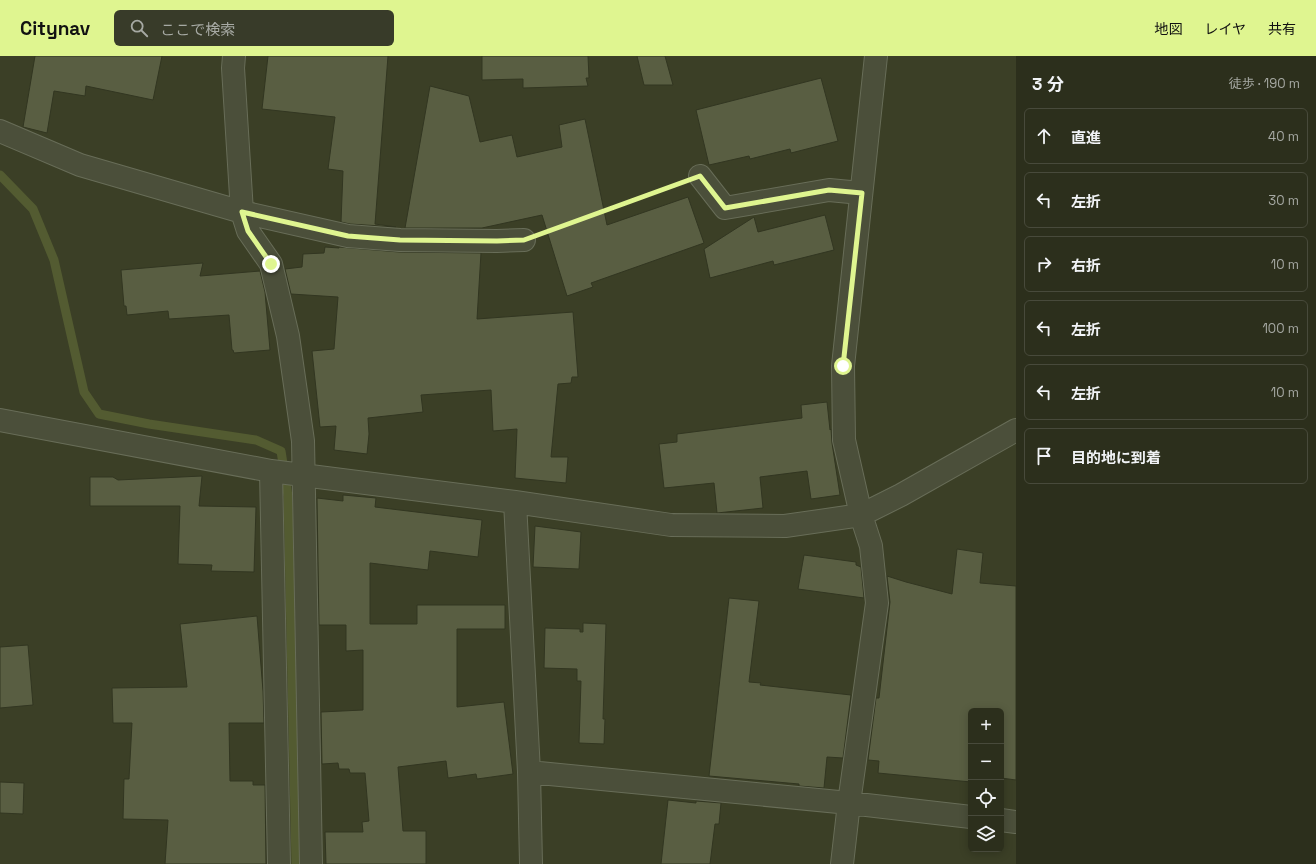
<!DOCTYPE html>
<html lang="ja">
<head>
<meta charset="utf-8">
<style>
	:root { --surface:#2c2f1c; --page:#383b29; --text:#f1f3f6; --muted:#a6a9a3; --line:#484a3b; --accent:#dff590 }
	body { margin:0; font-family:"Space Grotesk","Noto Sans JP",sans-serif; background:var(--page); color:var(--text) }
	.controls { position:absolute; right:12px; bottom:12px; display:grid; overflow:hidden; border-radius:6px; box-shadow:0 2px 10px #0003 }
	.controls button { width:36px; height:36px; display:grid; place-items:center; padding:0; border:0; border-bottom:1px solid var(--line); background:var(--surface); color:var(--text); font:20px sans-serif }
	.stop { position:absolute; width:12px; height:12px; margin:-9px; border:3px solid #dff590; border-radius:50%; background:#fff }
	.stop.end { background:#dff590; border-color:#fff; box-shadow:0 1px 4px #0008 }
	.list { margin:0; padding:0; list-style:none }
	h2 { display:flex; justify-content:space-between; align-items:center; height:52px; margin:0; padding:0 16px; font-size:17px }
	h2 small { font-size:13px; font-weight:400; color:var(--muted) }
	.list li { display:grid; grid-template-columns:26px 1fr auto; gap:12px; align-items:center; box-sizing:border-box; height:56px; margin:0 8px 8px; padding:0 8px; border:1px solid var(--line); border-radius:6px }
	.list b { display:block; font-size:15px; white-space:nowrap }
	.list em { font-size:13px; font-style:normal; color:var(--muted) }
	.icon { flex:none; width:22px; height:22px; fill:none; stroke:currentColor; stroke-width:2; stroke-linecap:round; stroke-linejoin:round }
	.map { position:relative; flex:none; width:1016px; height:808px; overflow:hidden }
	header { display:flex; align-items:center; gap:24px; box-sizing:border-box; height:56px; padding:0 20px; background:var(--accent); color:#111 }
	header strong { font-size:19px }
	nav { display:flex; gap:22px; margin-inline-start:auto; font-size:14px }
	.search { width:280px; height:36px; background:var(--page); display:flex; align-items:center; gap:10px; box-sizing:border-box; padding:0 14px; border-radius:6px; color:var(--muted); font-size:15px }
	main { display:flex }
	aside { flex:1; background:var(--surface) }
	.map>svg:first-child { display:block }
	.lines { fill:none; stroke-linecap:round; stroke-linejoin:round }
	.stream { stroke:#535b31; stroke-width:9 }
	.building { fill:#595e42; stroke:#323621 }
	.minor-casing { stroke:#686d58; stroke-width:24 }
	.path { stroke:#635d4d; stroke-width:2.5; stroke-dasharray:3 3; stroke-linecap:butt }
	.minor { stroke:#4b4f3a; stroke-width:22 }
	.route { stroke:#dff590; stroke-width:5 }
</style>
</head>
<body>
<header>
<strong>Citynav</strong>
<div class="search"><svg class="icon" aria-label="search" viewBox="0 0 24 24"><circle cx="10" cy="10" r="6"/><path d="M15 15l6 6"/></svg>ここで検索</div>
<nav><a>地図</a><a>レイヤ</a><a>共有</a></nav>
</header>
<main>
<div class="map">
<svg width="1016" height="808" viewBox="0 0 1016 808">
	<rect width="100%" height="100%" fill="#3b3f26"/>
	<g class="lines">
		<path class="stream" d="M 0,119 L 33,153 L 54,204 L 84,336 L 99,358 L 149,368 L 256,384 L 281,395 L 288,440 L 296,808"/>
	</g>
	<path class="building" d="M 35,0 L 162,0 L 153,44 L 86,30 L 85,40 L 54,35 L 47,77 L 23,71 Z
		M 268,0 L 388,0 L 375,168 L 396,171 L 350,168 L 341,166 L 343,115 L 328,113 L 335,61 L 262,53 Z
		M 482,0 L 588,0 L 589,22 L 586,22 L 588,30 L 523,32 L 523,23 L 482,24 Z
		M 637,0 L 665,0 L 673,29 L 644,29 Z
		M 821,22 L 838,85 L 791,97 L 790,93 L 750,103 L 749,100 L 709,109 L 696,54 Z
		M 430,30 L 469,40 L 480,86 L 512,79 L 517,101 L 562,91 L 559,69 L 585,63 L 607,169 L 688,141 L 704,187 L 591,227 L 593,231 L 567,240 L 542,159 L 482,172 L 405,172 Z
		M 825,159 L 834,194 L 774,209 L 773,205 L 710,222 L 704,193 L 754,161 L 758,176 Z
		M 325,191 L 339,192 L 339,191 L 399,196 L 481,197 L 477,263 L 573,256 L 578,321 L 572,321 L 571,327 L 558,328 L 551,401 L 568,401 L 566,427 L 515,422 L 517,373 L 493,375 L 491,334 L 421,339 L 423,356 L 368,362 L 369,378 L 367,398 L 334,394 L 336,370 L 320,371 L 312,295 L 334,293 L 338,241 L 291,238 L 285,213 L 302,211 L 303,198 L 324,197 Z
		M 203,207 L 200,220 L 260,215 L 265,236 L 270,294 L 234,297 L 233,294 L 232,294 L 229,259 L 169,263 L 168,255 L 127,259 L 126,250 L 124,250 L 121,214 Z
		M 827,346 L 830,374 L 831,373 L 832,387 L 840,439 L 811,443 L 807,415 L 760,421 L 763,452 L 717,457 L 714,427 L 664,432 L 659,388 L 677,386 L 677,378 L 802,362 L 801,349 Z
		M 202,420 L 199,450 L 256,451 L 254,516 L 211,515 L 212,509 L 178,508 L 180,450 L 90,450 L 90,421 L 113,421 L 118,424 Z
		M 343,439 L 376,442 L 375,451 L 482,464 L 478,501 L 430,495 L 428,514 L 370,507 L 370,568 L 417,568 L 417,549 L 505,549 L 505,573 L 457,573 L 457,651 L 504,646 L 513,718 L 477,723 L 476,718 L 448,722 L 446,705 L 398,711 L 403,775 L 426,775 L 426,808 L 326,808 L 325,776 L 363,776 L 362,766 L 369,765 L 365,717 L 350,717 L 349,713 L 339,713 L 338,707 L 322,708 L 321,656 L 363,654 L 363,594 L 346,595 L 346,569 L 319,569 L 317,442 L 343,445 Z
		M 535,470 L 581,476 L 579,513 L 533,511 Z
		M 957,493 L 983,497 L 980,527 L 1016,530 L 1016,724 L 1001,722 L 1001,655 L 971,655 L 971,726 L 878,717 L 879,705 L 868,704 L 876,642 L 879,642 L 890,546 L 887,520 L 906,526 L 952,538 Z
		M 804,499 L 856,506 L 856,509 L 861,511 L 864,542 L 798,533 Z
		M 729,542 L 759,545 L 749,626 L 761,627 L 760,629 L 851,639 L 843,702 L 827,701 L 824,732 L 799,730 L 799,728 L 709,720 Z
		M 257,560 L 263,635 L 264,667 L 229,667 L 230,725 L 253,725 L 253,729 L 265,729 L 266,808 L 165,808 L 168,764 L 123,763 L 124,723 L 129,723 L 132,667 L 113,667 L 112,632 L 187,631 L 180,568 Z
		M 583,567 L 606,568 L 603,663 L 605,663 L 604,688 L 579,687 L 581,625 L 577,625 L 577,613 L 544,612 L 545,572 L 580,573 L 580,576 L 583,576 Z
		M 28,589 L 33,649 L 0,652 L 0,591 Z
		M 0,726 L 24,727 L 23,758 L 0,757 Z
		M 668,744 L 696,747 L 696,745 L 721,747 L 719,768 L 715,768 L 710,808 L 661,808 Z"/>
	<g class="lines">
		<defs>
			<path id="minor" d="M 234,0 L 233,12 L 242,156 L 248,175 L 271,208 L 288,280 L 303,385 L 311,808
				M 0,75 L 80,109 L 242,156 L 348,180 L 400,184 L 497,185 L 524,184
				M 700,120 L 725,152 L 829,134 L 861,137
				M 0,364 L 271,415 L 515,446 L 671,469 L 785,470 L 861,459 L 901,439 L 1016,374
				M 271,415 L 279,808
				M 515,446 L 529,716 L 531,808
				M 529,716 L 849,747 L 971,761
				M 1001,764 L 1016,766
				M 842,808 L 849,747 L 877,547 L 871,490 L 861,459 L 844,384 L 843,310 L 876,0"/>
		</defs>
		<use href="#minor" class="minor-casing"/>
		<path class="path" d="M 549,175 L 675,129"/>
		<use href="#minor" class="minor"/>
	</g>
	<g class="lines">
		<path class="route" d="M 271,208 L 248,175 L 242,156 L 348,180 L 400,184 L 497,185 L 524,184 L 700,120 L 725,152 L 829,134 L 862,137 L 843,310"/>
	</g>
</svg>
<div class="controls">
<button>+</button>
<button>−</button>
<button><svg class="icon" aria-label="locate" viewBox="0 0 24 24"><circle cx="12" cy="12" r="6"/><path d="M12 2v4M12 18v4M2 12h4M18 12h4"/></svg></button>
<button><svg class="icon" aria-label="layers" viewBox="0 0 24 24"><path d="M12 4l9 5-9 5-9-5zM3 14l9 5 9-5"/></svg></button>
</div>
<div class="stop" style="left:843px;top:310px"></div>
<div class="stop end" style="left:271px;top:208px"></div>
</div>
<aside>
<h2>3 分<small>徒歩 · 190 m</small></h2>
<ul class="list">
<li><svg class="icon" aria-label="ahead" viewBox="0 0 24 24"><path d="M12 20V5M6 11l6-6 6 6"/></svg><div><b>直進</b></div><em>40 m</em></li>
<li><svg class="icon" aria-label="left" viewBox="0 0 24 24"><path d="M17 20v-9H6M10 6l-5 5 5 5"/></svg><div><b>左折</b></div><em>30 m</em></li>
<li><svg class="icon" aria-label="right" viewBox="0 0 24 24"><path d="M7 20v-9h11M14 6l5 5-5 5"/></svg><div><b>右折</b></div><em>10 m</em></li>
<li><svg class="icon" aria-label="left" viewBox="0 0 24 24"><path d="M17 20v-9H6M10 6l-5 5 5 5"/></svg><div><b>左折</b></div><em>100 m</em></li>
<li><svg class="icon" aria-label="left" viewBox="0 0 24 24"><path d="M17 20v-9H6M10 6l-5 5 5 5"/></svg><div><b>左折</b></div><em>10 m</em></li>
<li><svg class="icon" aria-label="arrive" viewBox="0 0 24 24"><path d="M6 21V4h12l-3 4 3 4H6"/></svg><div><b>目的地に到着</b></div></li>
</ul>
</aside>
</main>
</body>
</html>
